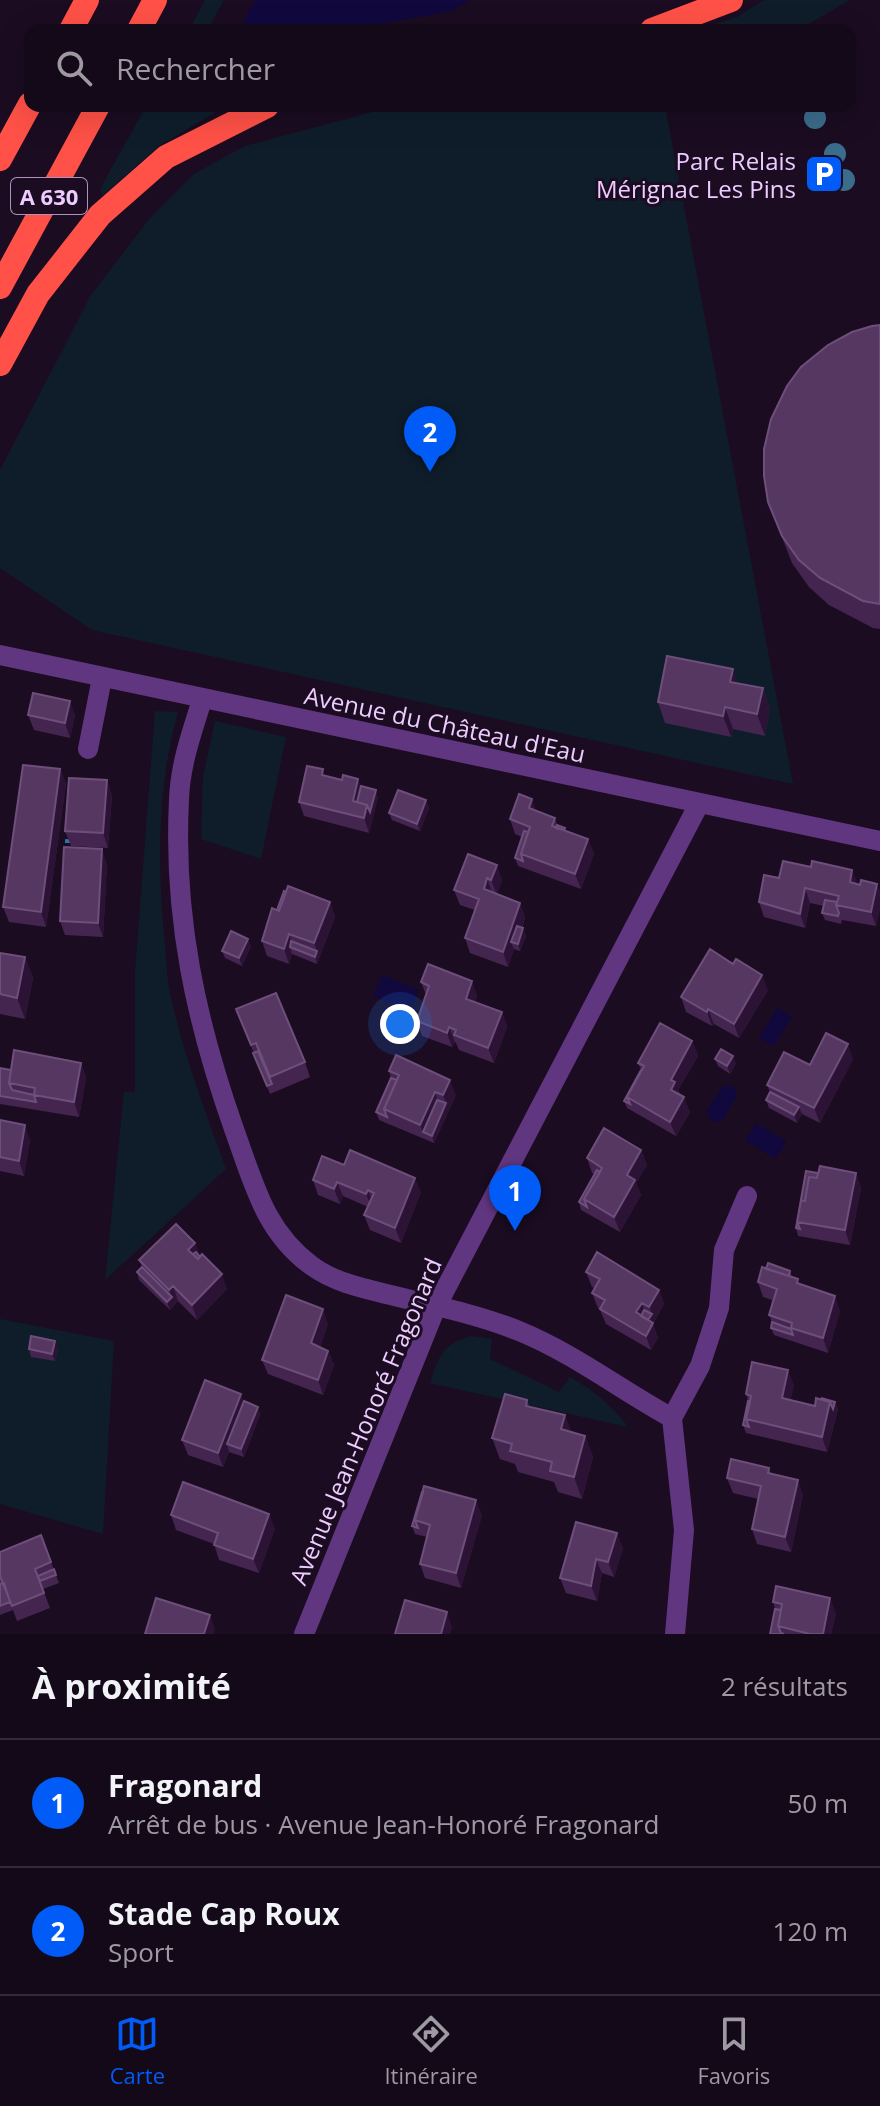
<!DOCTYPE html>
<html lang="fr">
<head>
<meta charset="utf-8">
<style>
	:root { --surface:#140919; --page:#1d1222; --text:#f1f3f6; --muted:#9d9aa2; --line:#332a38; --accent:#005bf7 }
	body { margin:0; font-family:"Open Sans",sans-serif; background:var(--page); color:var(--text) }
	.you { position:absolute; left:400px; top:1024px; width:28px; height:28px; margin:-20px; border:6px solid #fff; border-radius:50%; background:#1a73e8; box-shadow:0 0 0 12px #1a73e833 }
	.badge { display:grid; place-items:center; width:52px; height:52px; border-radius:50%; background:var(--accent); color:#fff; font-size:26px; font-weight:700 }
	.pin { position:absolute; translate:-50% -66px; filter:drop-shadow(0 2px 4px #0008) }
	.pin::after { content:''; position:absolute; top:42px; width:28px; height:24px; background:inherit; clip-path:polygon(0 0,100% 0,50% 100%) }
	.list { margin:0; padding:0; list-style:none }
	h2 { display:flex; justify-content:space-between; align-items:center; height:104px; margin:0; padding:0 32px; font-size:34px }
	h2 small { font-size:26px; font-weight:400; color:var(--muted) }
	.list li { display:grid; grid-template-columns:52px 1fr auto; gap:24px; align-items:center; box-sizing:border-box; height:128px; padding:0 32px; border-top:2px solid var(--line) }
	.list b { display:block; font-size:30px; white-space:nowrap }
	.list p { margin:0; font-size:26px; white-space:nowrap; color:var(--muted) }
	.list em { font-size:26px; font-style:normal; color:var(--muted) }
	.icon { flex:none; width:44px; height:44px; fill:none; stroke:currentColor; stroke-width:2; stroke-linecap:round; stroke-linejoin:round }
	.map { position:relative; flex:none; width:880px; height:1634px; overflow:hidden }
	.search { position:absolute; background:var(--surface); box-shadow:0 8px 32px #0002; left:24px; right:24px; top:24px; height:88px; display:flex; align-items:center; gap:20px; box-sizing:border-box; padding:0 28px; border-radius:16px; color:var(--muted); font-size:30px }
	.sheet { height:360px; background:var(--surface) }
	nav { display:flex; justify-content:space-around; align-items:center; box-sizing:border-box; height:112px; border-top:2px solid var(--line); background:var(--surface); font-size:22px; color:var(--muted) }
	nav a { display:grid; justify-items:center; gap:4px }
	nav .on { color:var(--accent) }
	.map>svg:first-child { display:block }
	.green { fill:#0f1d2b }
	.water { fill:#11083e }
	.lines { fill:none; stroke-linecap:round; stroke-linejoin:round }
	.path { stroke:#2a73b5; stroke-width:5; stroke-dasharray:4 6; stroke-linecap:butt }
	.minor { stroke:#613681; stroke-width:20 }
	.highway { stroke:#ff5147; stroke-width:24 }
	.tree { fill:#3b6c8b }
	.wall { fill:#44254f }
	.shaded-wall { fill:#2c1335 }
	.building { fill:#563762; stroke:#6e4e7b; stroke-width:2 }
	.labels { text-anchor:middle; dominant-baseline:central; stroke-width:6; stroke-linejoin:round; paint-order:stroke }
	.shield { fill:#1b0c21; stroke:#ae92bc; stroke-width:2 }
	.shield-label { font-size:22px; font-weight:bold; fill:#edccff }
	.poi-label { font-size:24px; fill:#edccff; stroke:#1b0c21; text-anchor:end }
	.street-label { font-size:24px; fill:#edccff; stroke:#1b0c21 }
</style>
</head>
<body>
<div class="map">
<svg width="880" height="1634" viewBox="0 0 880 1634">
	<rect width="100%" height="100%" fill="#1b0c21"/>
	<path class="green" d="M 205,0 L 224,0 L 207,30 L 189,30 Z
		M 764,0 L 850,0 L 798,30 L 696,30 L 737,17 Z
		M 146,106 L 220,106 L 221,109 L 159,146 L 102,196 L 100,189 Z
		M 395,106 L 665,106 L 793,784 L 92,630 L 0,568 L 0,470 L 91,295 L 150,218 L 194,174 L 245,146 Z
		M 155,711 L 178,712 C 157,787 157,867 165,944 C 166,960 167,978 170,993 C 183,1053 205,1111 226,1169 L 105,1280 L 124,1092 L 135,1092 L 135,972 Z
		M 215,721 L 286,737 L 261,859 L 201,839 L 203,777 Z
		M 0,1319 L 114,1341 L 103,1534 L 0,1504 Z
		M 471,1336 L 492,1339 L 490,1359 L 559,1392 L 570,1377 C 593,1390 613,1406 628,1427 L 430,1383 C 439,1355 442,1345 471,1336 Z"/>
	<path class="water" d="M 255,0 L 471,0 L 452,11 L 347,30 L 239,30 Z
		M 382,975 L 419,990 L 410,1011 L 373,996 Z
		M 777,1008 L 792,1017 L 774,1046 L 759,1038 Z
		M 728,1085 L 735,1088 L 737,1095 L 723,1120 L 718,1122 L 710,1119 L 707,1111 L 722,1087 Z
		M 756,1123 L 786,1141 L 776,1159 L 745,1140 Z"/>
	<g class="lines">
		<path class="path" d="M 67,853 L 68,831"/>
		<path class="minor" d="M 0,655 L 880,841
			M 202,700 C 192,732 180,765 179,800 C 173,917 196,1022 235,1132 C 254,1184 265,1232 312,1266 C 338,1285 372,1290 403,1298 C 442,1307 482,1316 519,1331 C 573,1353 621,1390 672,1418 L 684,1530 L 675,1634
			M 88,749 L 102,678
			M 672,1418 L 700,1366 L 719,1308 L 724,1250 L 747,1196
			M 304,1634 L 436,1307 L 699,804"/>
		<path class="highway" d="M 71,30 L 87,0
			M 139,30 L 155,0
			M 652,30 L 731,0
			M 0,159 L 30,104
			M 0,287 L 98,106
			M 0,364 L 38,294 L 100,215 L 166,157 L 267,106"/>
	</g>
	<g class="tree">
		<circle cx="815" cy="118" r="11"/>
		<circle cx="835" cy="154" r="11"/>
		<circle cx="844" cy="180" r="11"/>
	</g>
	<path class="wall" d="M 880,325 L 880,629 L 873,628 L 829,605 L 809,587 L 792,563 L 768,502 Z
		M 738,683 L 763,688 L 770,709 L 765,736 L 733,729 L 731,737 L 665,723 L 658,702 Z
		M 28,715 L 75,715 L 70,738 L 34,730 Z
		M 60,769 L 66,784 L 46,927 L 9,922 L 3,907 Z
		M 325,776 L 361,786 L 378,797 L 369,833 L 304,816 L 299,802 Z
		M 112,795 L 108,848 L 71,846 L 65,831 Z
		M 426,800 L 429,808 L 420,831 L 392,820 L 389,813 Z
		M 536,811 L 555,818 L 557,825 L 566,831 L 588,839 L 594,854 L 581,889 L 518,866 L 515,858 L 522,837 L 515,834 L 510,819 Z
		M 468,854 L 502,880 L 497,894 L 520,903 L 525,918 L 522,928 L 526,936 L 520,951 L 514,949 L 508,967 L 470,953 L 465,938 L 475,910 L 460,905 L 454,890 Z
		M 107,864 L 103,937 L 65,935 L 60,921 Z
		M 779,878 L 858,884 L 877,884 L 880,892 L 880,909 L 876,926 L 842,920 L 841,924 L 825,920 L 822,913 L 824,906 L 810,903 L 805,928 L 764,917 L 759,902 Z
		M 330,902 L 335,917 L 317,964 L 292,954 L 289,964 L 267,956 L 262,941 L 277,910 Z
		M 251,946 L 242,966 L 225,958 L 222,951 Z
		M 0,953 L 25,957 L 33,978 L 25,1019 L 0,1014 Z
		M 421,982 L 477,995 L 475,1002 L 502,1012 L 507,1027 L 494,1063 L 459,1050 L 456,1043 L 455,1042 L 452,1047 L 422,1036 L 417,1021 L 426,995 Z
		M 768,990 L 739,1038 L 714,1024 L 712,1026 L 686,1012 L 681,997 Z
		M 236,1009 L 305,1062 L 310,1077 L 270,1094 Z
		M 692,1041 L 698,1056 L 678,1090 L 690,1112 L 676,1136 L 627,1108 L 624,1101 L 641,1070 L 638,1063 Z
		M 715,1059 L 736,1063 L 730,1074 L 718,1066 Z
		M 853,1059 L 820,1123 L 802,1114 L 797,1123 L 769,1108 L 766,1100 L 770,1092 L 767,1085 L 810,1065 Z
		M 81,1063 L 86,1078 L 79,1117 L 0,1104 L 0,1068 L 11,1070 Z
		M 389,1071 L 456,1095 L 434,1143 L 379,1120 L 376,1112 L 391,1078 Z
		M 0,1120 L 30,1140 L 24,1176 L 0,1171 Z
		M 641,1150 L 647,1165 L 636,1183 L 641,1195 L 620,1232 L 581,1210 L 579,1202 L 594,1174 L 592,1173 L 587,1158 Z
		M 344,1165 L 421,1192 L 401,1243 L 370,1230 L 364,1215 L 368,1207 L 343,1196 L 340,1204 L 318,1195 L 313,1180 Z
		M 818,1173 L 856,1173 L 861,1188 L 850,1245 L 798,1236 L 796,1228 Z
		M 200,1257 L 227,1289 L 197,1320 L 178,1301 L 170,1310 L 139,1280 L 137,1272 L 142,1267 L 139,1260 Z
		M 766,1269 L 790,1271 L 792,1277 L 800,1284 L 840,1311 L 828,1353 L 774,1335 L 771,1328 L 772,1322 L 769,1315 L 772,1300 L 763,1297 L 758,1282 Z
		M 586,1272 L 659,1290 L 664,1304 L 653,1324 L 658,1338 L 651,1350 L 606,1324 L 600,1310 L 598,1308 L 592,1293 L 595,1288 L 592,1287 Z
		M 328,1324 L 320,1347 L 328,1351 L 334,1365 L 323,1395 L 268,1374 L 262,1360 Z
		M 58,1348 L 55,1361 L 31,1357 L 29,1349 Z
		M 794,1385 L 790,1400 L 815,1406 L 835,1402 L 838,1409 L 827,1452 L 746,1433 L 743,1425 L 748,1401 L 746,1394 Z
		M 527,1400 L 529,1406 L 565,1415 L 571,1432 L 585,1436 L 593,1457 L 582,1499 L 558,1492 L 554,1482 L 518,1472 L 515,1464 L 500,1459 L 492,1438 Z
		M 244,1401 L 258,1407 L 260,1415 L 244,1457 L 229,1452 L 223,1467 L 188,1455 L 182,1440 Z
		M 769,1468 L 771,1474 L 803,1495 L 791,1552 L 757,1544 L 752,1529 L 758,1499 L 733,1493 L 727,1478 Z
		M 422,1492 L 482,1515 L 461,1588 L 425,1578 L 420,1564 L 427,1537 L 415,1534 L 412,1526 Z
		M 171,1515 L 275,1528 L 259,1573 L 219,1560 L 214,1544 L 176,1530 Z
		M 576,1522 L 623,1548 L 614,1577 L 602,1573 L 597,1601 L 566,1593 L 560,1578 Z
		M 41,1535 L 59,1583 L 43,1589 L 41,1584 L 50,1608 L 17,1621 L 13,1610 L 0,1615 L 0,1552 Z
		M 773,1602 L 836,1613 L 831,1634 L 770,1634 L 775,1609 Z"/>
	<path class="shaded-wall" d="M 733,669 L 740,691 L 730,682 Z
		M 763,688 L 770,709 L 765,736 L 757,714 Z
		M 70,701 L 75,715 L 70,738 L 65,723 Z
		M 725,707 L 733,729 L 731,737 L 723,716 Z
		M 60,769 L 66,784 L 46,927 L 41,912 Z
		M 358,779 L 364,794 L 360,809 L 353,801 Z
		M 107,780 L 112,795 L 108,848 L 103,833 Z
		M 376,790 L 378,797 L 373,819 L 370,812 Z
		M 532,799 L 537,814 L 529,808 Z
		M 426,800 L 429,808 L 420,831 L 417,824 Z
		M 367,805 L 373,819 L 369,833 L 364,818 Z
		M 588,839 L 594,854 L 581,889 L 575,874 Z
		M 102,849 L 107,864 L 103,937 L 98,923 Z
		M 497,865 L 502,880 L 497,895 L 491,880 Z
		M 852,870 L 858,884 L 850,882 Z
		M 487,878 L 492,893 L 484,889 Z
		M 877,884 L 880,892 L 880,909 L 876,926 L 871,912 Z
		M 805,888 L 810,903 L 805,928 L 800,914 Z
		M 330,902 L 335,917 L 317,964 L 315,957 L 317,951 L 314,943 Z
		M 520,903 L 525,918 L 516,943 L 511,942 L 514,949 L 508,967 L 503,952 Z
		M 523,928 L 526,936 L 520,951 L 518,944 Z
		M 289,934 L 294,949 L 290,947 L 292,954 L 289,964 L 284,949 Z
		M 248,939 L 251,946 L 242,966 L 239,958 Z
		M 25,957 L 33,978 L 25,1019 L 17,998 Z
		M 762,975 L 768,990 L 739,1038 L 734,1024 Z
		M 472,981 L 477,995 L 471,1014 L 466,999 Z
		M 708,1009 L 714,1024 L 712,1026 L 707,1012 Z
		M 502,1012 L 507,1027 L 494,1063 L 488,1048 Z
		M 449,1027 L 455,1042 L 452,1047 L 447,1033 Z
		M 692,1041 L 698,1056 L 678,1090 L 681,1097 L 671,1090 L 671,1080 Z
		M 848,1044 L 853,1059 L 820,1123 L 814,1108 Z
		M 733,1056 L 736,1063 L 730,1074 L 727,1066 Z
		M 81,1063 L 86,1078 L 79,1117 L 74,1102 Z
		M 450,1080 L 456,1095 L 434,1143 L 432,1136 L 446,1103 L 443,1095 Z
		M 435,1092 L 440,1107 L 423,1132 L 420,1125 Z
		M 684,1097 L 690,1112 L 676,1136 L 670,1122 Z
		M 799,1107 L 802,1114 L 797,1123 L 794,1115 Z
		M 25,1125 L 30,1140 L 24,1176 L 19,1161 Z
		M 641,1150 L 647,1165 L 636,1183 L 641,1195 L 620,1232 L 614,1217 L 627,1175 Z
		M 856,1173 L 861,1188 L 850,1245 L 845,1230 Z
		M 415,1178 L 421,1192 L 401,1243 L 395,1228 Z
		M 337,1182 L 343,1196 L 340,1204 L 334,1189 Z
		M 368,1190 L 373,1204 L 372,1208 L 366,1194 Z
		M 195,1243 L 201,1257 L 191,1257 L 188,1250 Z
		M 222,1274 L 227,1289 L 197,1320 L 192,1305 Z
		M 173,1286 L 178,1301 L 170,1310 L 167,1302 L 172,1297 L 169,1290 Z
		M 659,1290 L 664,1304 L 653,1324 L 658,1338 L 651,1350 L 646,1336 L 646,1324 L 652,1314 L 649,1307 Z
		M 835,1296 L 840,1311 L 828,1353 L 823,1338 Z
		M 642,1303 L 647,1317 L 638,1320 L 636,1312 Z
		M 323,1309 L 328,1324 L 316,1358 L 311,1343 Z
		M 55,1341 L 58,1348 L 55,1361 L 52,1354 Z
		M 328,1351 L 334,1365 L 323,1395 L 318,1380 Z
		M 788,1370 L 794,1385 L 788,1413 L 782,1398 Z
		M 241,1394 L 246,1409 L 227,1444 L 229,1452 L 223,1467 L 218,1453 Z
		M 830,1402 L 836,1416 L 827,1452 L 822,1437 Z
		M 835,1402 L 838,1409 L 836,1416 L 833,1409 Z
		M 258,1407 L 260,1415 L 244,1457 L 241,1449 Z
		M 565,1415 L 573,1437 L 561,1429 Z
		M 585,1436 L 593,1457 L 582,1499 L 574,1477 Z
		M 798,1480 L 803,1495 L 791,1552 L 785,1537 Z
		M 476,1500 L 482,1515 L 461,1588 L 456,1573 Z
		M 269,1514 L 275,1528 L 259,1573 L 253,1559 Z
		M 617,1533 L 623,1548 L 614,1577 L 608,1562 Z
		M 596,1559 L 602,1573 L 597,1601 L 591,1586 Z
		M 830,1598 L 836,1613 L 831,1634 L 823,1634 Z
		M 447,1612 L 452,1627 L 450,1634 L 441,1634 Z
		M 210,1615 L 215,1629 L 214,1634 L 204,1634 Z"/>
	<path class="building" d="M 880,325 L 880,604 L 863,601 L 820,578 L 799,560 L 782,536 L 768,502 L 764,476 L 764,449 L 771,419 L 787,386 L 801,367 L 828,345 L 852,332 L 872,326 Z
		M 667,656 L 733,669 L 730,682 L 763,688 L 757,714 L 725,707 L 723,716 L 658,702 Z
		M 33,693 L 70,701 L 65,723 L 28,715 Z
		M 23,765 L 60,769 L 41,912 L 3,907 Z
		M 307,766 L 323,769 L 322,775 L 342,780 L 343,775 L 358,779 L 353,801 L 367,805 L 364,818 L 299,802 Z
		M 69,778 L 107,780 L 103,833 L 65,831 Z
		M 361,786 L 376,790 L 370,812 L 367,805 L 357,802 Z
		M 398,790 L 426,800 L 417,824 L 389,813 Z
		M 519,794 L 532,799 L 529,808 L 555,818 L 552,826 L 588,839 L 575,874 L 521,854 L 530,827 L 510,819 Z
		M 557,825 L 565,828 L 564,830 L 556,828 Z
		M 524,831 L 528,832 L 521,854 L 523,861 L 515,858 Z
		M 64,847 L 102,849 L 98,923 L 60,921 Z
		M 468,854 L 497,865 L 491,880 L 487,878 L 484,889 L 520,903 L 503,952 L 465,938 L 479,899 L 454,890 Z
		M 783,861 L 811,867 L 812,861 L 852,870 L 850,882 L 860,885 L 861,880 L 877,884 L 871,912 L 836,905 L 839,896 L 805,888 L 800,914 L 759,902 L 764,875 L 779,878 Z
		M 288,886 L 330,902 L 314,943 L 289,934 L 284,949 L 262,941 L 272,908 L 279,911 Z
		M 284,891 L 286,892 L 279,911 L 277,910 Z
		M 825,900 L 837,902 L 836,905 L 839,913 L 838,916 L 822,913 Z
		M 517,926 L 523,928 L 518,944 L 511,942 Z
		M 231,931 L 248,939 L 239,958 L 222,951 Z
		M 291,941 L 317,951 L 315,957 L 290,947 Z
		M 710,949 L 733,964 L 736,959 L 762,975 L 734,1024 L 708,1009 L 707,1012 L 681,997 Z
		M 0,953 L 25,957 L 17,998 L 0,994 Z
		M 428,964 L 472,981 L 466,999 L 502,1012 L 488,1048 L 454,1035 L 456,1030 L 449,1027 L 447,1033 L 417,1021 L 429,986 L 421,982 Z
		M 276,993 L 305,1062 L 270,1077 L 256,1043 L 251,1045 L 236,1009 Z
		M 660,1023 L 692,1041 L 671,1080 L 675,1082 L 671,1090 L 684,1097 L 670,1122 L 627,1097 L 644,1066 L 638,1063 Z
		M 826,1033 L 848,1044 L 814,1108 L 767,1085 L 784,1052 L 810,1065 Z
		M 721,1049 L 733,1056 L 727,1066 L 715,1059 Z
		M 14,1050 L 81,1063 L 74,1102 L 34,1095 L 35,1088 L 9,1083 Z
		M 258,1051 L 272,1084 L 267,1086 L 253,1053 Z
		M 396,1055 L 450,1080 L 443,1095 L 435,1092 L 420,1125 L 384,1109 L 399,1075 L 389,1071 Z
		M 0,1068 L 11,1070 L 9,1083 L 12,1090 L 34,1095 L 36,1102 L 0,1096 Z
		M 641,1070 L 627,1097 L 630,1104 L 624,1101 Z
		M 391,1078 L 397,1080 L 384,1109 L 387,1117 L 376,1112 Z
		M 770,1092 L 799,1107 L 794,1115 L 766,1100 Z
		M 437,1100 L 446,1103 L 432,1136 L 423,1132 Z
		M 0,1120 L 25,1125 L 19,1161 L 0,1157 Z
		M 604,1128 L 641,1150 L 627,1175 L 635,1180 L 614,1217 L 584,1199 L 602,1168 L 587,1158 Z
		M 350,1150 L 415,1178 L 395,1228 L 364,1215 L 374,1193 L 368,1190 L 366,1194 L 337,1182 L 334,1189 L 313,1180 L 322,1156 L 344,1165 Z
		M 820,1166 L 856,1173 L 845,1230 L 797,1222 L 801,1200 L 805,1201 L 809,1177 L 817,1178 Z
		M 597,1170 L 600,1172 L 584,1199 L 587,1207 L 579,1202 Z
		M 806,1171 L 818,1173 L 817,1178 L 809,1177 L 805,1201 L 801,1200 L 797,1222 L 800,1229 L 796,1228 Z
		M 176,1224 L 195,1243 L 188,1250 L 198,1259 L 202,1254 L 222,1274 L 192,1305 L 173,1286 L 169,1290 L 139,1260 Z
		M 196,1252 L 200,1257 L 198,1259 L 193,1254 Z
		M 597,1252 L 659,1290 L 649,1307 L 642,1303 L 636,1312 L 653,1323 L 646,1336 L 600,1309 L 605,1300 L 592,1293 L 600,1279 L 586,1272 Z
		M 768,1263 L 790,1271 L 789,1276 L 766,1269 Z
		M 142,1267 L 172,1297 L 167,1302 L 137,1272 Z
		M 762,1267 L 798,1279 L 797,1283 L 835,1296 L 823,1338 L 791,1328 L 792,1323 L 769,1315 L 777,1289 L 758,1282 Z
		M 286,1295 L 323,1309 L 311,1343 L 328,1351 L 318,1380 L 262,1360 Z
		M 644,1310 L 652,1314 L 648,1320 L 641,1316 Z
		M 772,1322 L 791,1329 L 793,1335 L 771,1328 Z
		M 31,1336 L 55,1341 L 52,1354 L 29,1349 Z
		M 752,1362 L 788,1370 L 782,1398 L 815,1406 L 816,1398 L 830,1402 L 822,1437 L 746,1419 L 751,1396 L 746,1394 Z
		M 205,1380 L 241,1394 L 218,1453 L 182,1440 Z
		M 505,1394 L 527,1400 L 526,1406 L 565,1415 L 561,1429 L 585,1436 L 574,1477 L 550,1471 L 552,1462 L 510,1451 L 512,1444 L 492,1438 Z
		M 821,1398 L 835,1402 L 833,1409 L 830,1402 Z
		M 244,1401 L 258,1407 L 241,1449 L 227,1444 Z
		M 748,1401 L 750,1402 L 746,1419 L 749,1427 L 743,1425 Z
		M 731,1459 L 769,1468 L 768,1473 L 798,1480 L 785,1537 L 752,1529 L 761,1486 L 727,1478 Z
		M 183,1482 L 269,1514 L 253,1559 L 214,1545 L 218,1533 L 171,1515 Z
		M 424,1486 L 476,1500 L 456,1573 L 420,1564 L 430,1525 L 415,1520 Z
		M 422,1492 L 423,1492 L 415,1520 L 418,1528 L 412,1526 Z
		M 576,1522 L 617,1533 L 608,1562 L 596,1559 L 591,1586 L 560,1578 Z
		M 41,1535 L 51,1562 L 35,1569 L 44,1593 L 12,1606 L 0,1576 L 0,1552 Z
		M 54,1569 L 56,1575 L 40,1581 L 38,1576 Z
		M 4,1583 L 10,1602 L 0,1606 L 0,1584 Z
		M 776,1586 L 830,1598 L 823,1634 L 810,1634 L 778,1626 L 782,1604 L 773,1602 Z
		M 156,1598 L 210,1615 L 204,1634 L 145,1634 Z
		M 405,1600 L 447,1612 L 441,1634 L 395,1634 Z
		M 775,1609 L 781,1610 L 778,1626 L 781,1633 L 784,1634 L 770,1634 Z"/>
	<defs>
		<symbol id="parking-square" viewBox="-11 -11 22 22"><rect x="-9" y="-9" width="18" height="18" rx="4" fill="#005bf7" stroke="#1b0c21"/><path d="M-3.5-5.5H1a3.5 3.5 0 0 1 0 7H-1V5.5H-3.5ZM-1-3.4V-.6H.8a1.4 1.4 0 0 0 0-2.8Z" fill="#fff"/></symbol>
	</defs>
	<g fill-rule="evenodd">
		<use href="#parking-square" x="802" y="152" width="44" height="44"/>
	</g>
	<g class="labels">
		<rect class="shield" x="11" y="178" width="76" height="36" rx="6"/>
		<g class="shield-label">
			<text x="49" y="196">A 630</text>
		</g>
		<g class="poi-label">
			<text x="796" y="160">Parc Relais<tspan x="796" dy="28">Mérignac Les Pins</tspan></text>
		</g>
		<g class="street-label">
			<text transform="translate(445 724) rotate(12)">Avenue du Château d'Eau</text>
			<text transform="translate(365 1421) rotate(-67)">Avenue Jean-Honoré Fragonard</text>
		</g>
	</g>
</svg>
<div class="you"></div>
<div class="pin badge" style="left:515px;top:1231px">1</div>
<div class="pin badge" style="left:430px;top:472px">2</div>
<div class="search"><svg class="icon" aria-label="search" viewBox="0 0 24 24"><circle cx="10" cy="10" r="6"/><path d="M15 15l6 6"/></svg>Rechercher</div>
</div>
<section class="sheet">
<h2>À proximité<small>2 résultats</small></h2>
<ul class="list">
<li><span class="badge">1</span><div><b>Fragonard</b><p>Arrêt de bus · Avenue Jean-Honoré Fragonard</p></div><em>50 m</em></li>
<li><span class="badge">2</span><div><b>Stade Cap Roux</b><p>Sport</p></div><em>120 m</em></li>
</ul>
</section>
<nav>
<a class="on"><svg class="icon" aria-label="map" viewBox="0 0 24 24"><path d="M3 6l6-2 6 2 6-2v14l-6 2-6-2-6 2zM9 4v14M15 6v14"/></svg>Carte</a>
<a><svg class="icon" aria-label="directions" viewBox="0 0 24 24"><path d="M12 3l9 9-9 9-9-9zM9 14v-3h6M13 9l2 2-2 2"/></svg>Itinéraire</a>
<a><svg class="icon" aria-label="saved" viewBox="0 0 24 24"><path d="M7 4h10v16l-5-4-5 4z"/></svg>Favoris</a>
</nav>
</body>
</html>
